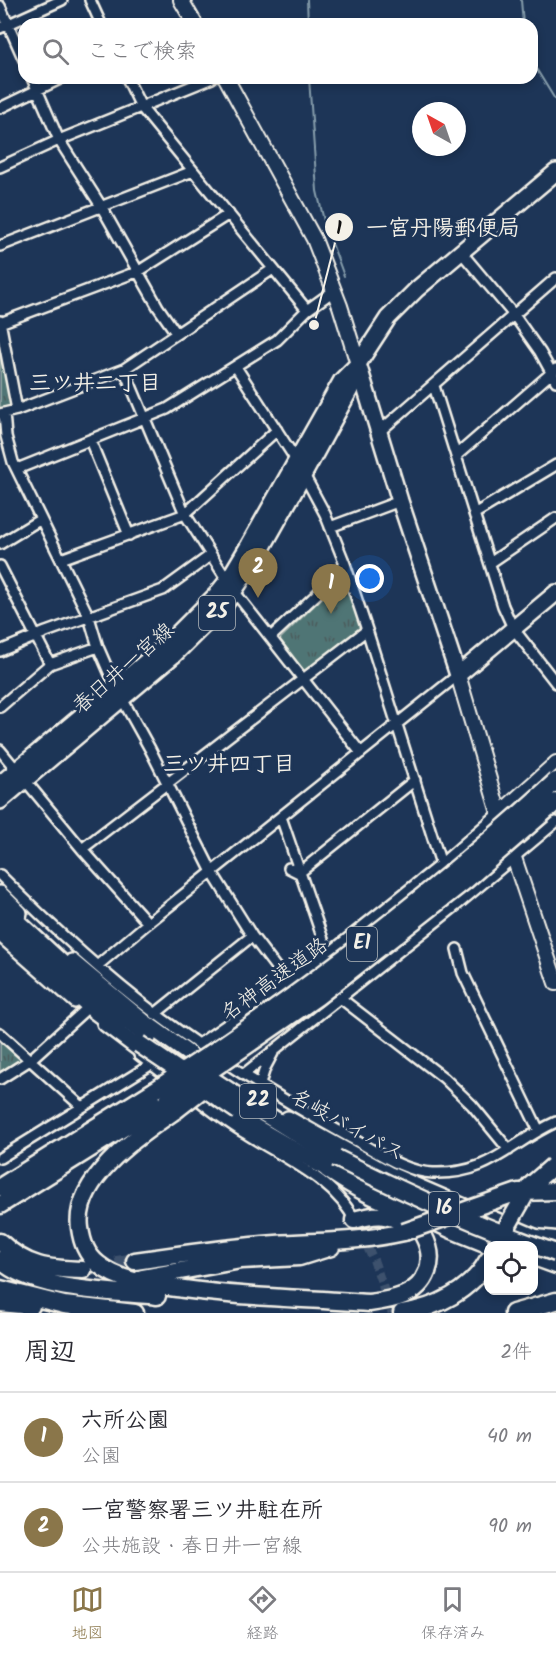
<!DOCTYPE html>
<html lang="ja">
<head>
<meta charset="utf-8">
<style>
	:root { --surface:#fff; --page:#f2f2f3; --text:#2b2b33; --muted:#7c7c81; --line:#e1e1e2; --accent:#8a764a }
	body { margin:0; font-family:Kalam,"Klee One",sans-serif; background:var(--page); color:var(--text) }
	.controls { position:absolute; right:18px; bottom:18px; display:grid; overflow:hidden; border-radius:12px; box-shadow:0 3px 9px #0003 }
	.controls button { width:54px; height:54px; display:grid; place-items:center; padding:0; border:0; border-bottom:2px solid var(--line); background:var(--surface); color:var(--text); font:30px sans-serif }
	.compass { position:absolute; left:412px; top:102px; width:54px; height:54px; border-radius:50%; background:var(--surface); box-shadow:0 3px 9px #0003; rotate:320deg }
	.you { position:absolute; left:370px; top:579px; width:21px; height:21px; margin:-15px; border:4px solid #fff; border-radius:50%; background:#1a73e8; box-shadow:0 0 0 9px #1a73e833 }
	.badge { display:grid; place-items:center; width:39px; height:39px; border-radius:50%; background:var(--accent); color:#fff; font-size:20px; font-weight:700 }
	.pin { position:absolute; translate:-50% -50px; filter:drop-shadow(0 2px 3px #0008) }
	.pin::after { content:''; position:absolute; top:32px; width:21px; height:18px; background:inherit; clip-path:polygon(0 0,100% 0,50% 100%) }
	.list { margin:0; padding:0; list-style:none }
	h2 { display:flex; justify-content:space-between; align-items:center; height:78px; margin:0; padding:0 24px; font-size:26px }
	h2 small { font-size:20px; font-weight:400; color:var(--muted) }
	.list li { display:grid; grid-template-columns:39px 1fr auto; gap:18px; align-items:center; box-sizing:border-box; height:90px; padding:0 24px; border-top:2px solid var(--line) }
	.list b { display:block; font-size:22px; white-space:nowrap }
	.list p { margin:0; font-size:20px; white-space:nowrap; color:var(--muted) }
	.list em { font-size:20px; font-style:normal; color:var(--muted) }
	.icon { flex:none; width:33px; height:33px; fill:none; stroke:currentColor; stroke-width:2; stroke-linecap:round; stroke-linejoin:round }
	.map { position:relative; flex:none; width:556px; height:1313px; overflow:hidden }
	.search { position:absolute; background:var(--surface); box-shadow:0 3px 9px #0003; left:18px; right:18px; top:18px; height:66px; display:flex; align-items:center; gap:15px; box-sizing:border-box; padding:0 21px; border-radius:18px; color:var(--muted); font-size:22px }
	.sheet { height:258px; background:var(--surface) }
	nav { display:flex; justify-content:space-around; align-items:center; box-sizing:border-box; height:84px; border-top:2px solid var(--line); background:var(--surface); font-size:16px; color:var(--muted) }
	nav a { display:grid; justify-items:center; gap:3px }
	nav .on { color:var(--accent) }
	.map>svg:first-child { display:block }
	.grass { fill:url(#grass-tufts); stroke:#a2b2ae; stroke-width:1.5 }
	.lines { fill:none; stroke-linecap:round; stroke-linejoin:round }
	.stream { stroke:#879eac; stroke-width:2 }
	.minor-tunnel { stroke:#3d516d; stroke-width:9; stroke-dasharray:9 4.5; stroke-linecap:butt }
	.motorway-tunnel { stroke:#3d516d; stroke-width:16; stroke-dasharray:16 8; stroke-linecap:butt }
	.minor-casing { stroke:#f4f1e8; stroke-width:14 }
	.tertiary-casing { stroke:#f4f1e8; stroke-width:16 }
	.secondary-casing { stroke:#f4f1e8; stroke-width:18 }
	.primary-casing { stroke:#f4f1e8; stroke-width:20 }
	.trunk-casing { stroke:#f4f1e8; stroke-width:20 }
	.motorway-casing { stroke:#f4f1e8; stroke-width:21 }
	.minor { stroke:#1d3557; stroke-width:9 }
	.tertiary { stroke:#1d3557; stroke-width:12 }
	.secondary { stroke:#1d3557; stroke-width:14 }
	.primary { stroke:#1d3557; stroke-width:15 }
	.trunk { stroke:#1d3557; stroke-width:15 }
	.motorway { stroke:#1d3557; stroke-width:16 }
	.motorway-bridge-casing { stroke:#f4f1e8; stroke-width:21; stroke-linecap:butt }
	.motorway-bridge { stroke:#1d3557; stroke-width:16 }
	.labels { text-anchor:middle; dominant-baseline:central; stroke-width:6; stroke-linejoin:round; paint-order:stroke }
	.shield { fill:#1d3557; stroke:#b4b9bc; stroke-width:1.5 }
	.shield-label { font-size:20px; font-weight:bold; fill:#f4f1e8 }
	.street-label { font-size:21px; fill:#f4f1e8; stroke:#1d3557 }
	.neighbourhood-label { font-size:22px; font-weight:bold; fill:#f4f1e8; stroke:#1d3557 }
	.leader { fill:none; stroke:#f4f1e8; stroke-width:2 }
	.callout-dot { fill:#f4f1e8; stroke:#1d3557; stroke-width:2 }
	.mark-label { font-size:18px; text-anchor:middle; font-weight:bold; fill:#111 }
	.callout-label { font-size:22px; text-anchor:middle; font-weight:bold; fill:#f4f1e8; stroke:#1d3557; stroke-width:6; stroke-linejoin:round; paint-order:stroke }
</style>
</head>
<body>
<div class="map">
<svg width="556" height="1313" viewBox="0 0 556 1313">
	<defs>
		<pattern id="grass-tufts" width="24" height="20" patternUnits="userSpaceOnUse" patternTransform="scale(1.5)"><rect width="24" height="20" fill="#507475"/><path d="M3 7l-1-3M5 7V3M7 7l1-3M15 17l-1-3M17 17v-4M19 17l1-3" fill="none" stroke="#4c5c5b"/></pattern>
	</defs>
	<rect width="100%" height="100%" fill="#1d3557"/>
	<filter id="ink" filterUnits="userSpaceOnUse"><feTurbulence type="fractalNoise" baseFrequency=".0167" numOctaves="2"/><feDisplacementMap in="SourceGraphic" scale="12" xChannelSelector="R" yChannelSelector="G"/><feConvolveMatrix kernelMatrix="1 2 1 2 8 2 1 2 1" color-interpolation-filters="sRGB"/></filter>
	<g filter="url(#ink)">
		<path class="grass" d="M 0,349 L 12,408 L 0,411 Z
			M 344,572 L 361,627 L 304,672 L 280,639 L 319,601 Z
			M 0,1039 L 22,1060 L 0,1074 Z"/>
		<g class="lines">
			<path class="stream" d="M 307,0 L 308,24
				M 521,0 L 523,24
				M 532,62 L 556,101
				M 309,78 L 317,191 L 325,225
				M 327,230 L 344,276"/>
			<path class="minor-tunnel" d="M 356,1223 L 374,1261 L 392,1313"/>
			<path class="motorway-tunnel" d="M 92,1268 L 135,1261"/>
			<defs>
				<path id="minor" d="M 90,0 L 101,24
					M 0,6 L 24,60
					M 0,28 L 62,0
					M 32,78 L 59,140 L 101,206 L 158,307 L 176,333
					M 127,78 L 141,107 L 307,310
					M 0,108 L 62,78
					M 0,167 L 59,140 L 212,78
					M 0,246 L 193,171
					M 461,252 L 514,315 L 540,352 L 556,381
					M 0,321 L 17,410
					M 0,323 L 139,271 L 229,214
					M 236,367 L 296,460 L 325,514 L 345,564 L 367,630 L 441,864
					M 124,369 L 185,514 L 234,591 L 361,753
					M 434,386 L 503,606 L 513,628 L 556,683
					M 4,413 L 6,436 L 13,462 L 89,617 L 98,647 L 115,686 L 150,749 L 212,872 L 252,936 L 287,982
					M 0,414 L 17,410 L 124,369 L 273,269
					M 379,432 L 556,278
					M 90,440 L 129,535
					M 457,455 L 556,369
					M 17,469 L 167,409 L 277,340 L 307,310 L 335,290
					M 474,514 L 556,465
					M 330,527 L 400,501
					M 0,544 L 41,519
					M 61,559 L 185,514 L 277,430
					M 490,563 L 556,518
					M 0,566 L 50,664
					M 272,636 L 316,595 L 345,564
					M 0,651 L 46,632 L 163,590 L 211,555
					M 0,707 L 50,664 L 98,647
					M 0,750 L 82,849 L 148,923
					M 281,817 L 328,954
					M 82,849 L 367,630
					M 289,868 L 299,873 L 415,780
					M 0,875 C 49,924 100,972 156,1014 C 217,1060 284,1101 351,1138 C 376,1151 404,1172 433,1173 C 491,1175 509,1143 556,1122
					M 0,937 L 75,1003
					M 457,949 L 463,973 L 539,1131
					M 97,966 L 148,923 L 458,675
					M 339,997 L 444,1078 L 472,1105 L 509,1150
					M 155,1014 L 252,936
					M 0,1033 L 81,1106
					M 199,1044 L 328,954 L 441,864 L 499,813
					M 139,1055 L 173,1081
					M 244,1074 L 457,905 L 556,822
					M 0,1079 L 30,1060 L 84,1011
					M 260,1084 L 265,1068 L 273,1053
					M 192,1095 C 209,1108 226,1122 245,1133 C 283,1158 336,1179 356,1223
					M 0,1158 L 152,1064"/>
				<path id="tertiary" d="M 499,813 L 556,762"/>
				<path id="secondary" d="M 181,0 L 195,24
					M 226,78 L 314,239 L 340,306 L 358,364
					M 458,675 L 499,813 L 556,983"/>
				<path id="primary" d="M 358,364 L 400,501 L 458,675 L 556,593
					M 0,784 L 166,645 L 216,595 L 228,580 L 249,545 L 342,380 L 358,364 L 388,318 L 417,289 L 556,172
					M 0,801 L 175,654 L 226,603 L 260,552 L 304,474 L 351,388 L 357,367"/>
				<path id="trunk" d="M 0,894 L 19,913
					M 72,962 L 143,1021 L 207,1067
					M 105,1023 L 146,1054
					M 224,1109 L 336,1174
					M 288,1119 L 390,1175 L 539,1239
					M 400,1206 L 451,1230 L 491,1246"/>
				<path id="motorway" d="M 0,906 L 109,1007 L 148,1037
					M 0,923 L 94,1010 L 117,1027
					M 243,1100 L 336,1158
					M 176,1110 C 141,1134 73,1178 80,1228 C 82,1242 86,1254 98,1264 C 121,1283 155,1285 184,1289 C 245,1298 307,1298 369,1303 C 392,1300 418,1296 427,1272 C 437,1247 417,1220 396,1207 C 386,1201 373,1197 363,1191 C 351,1185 339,1177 327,1169
					M 0,1187 L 155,1090
					M 0,1205 L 168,1100
					M 354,1220 C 376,1214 386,1213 406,1224
					M 535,1238 L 556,1240
					M 0,1242 C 27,1267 47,1269 83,1270
					M 534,1257 L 556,1265
					M 0,1260 C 36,1292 110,1291 157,1296
					M 135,1261 C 182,1254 229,1247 276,1244 C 322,1241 359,1242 404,1232
					M 142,1278 L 241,1260 L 299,1257 L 331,1247
					M 0,1289 L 64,1305 L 135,1313
					M 0,1303 L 31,1306
					M 402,1313 C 436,1308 471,1291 488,1260
					M 513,1313 L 556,1301"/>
			</defs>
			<use href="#minor" class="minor-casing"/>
			<use href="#tertiary" class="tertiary-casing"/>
			<use href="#secondary" class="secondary-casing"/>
			<use href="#primary" class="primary-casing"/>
			<use href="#trunk" class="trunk-casing"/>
			<use href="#motorway" class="motorway-casing"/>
			<use href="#minor" class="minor"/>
			<use href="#tertiary" class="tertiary"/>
			<use href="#secondary" class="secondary"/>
			<use href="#primary" class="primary"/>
			<use href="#trunk" class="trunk"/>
			<use href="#motorway" class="motorway"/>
			<defs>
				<path id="motorway-bridge" d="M 139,1044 L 238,1111
					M 203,1074 L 243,1100
					M 155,1090 C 297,999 431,895 556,781
					M 168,1100 L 317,997 L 465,881 L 556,802
					M 176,1110 L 212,1082
					M 336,1158 C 407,1194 480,1227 556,1253
					M 404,1232 L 518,1192 L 556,1191
					M 496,1246 L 530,1186 L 553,1166"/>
			</defs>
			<use href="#motorway-bridge" class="motorway-bridge-casing"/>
			<use href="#motorway-bridge" class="motorway-bridge"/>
		</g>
	</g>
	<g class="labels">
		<g class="shield">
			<rect x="199" y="596" width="36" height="34" rx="4.5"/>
			<rect x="347" y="927" width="30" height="34" rx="4.5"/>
			<rect x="240" y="1084" width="36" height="34" rx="4.5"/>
			<rect x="429" y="1192" width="30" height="34" rx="4.5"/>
		</g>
		<g class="shield-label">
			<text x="217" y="613">25</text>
			<text x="362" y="944">E1</text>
			<text x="258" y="1101">22</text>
			<text x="444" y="1209">16</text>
		</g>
		<g class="street-label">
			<text transform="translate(124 669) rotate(-41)">春日井一宮線</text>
			<text transform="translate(275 980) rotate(-36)">名神高速道路</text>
			<text transform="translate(347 1126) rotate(29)">名岐バイパス</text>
		</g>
		<g class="neighbourhood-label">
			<text x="95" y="384">三ツ井二丁目</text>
			<text x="229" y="765">三ツ井四丁目</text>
		</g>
	</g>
	<path class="leader" d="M314 325L339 227"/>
	<g class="callout-dot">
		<circle cx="314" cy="325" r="6"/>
		<circle cx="339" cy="227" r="15"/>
	</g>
	<g class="mark-label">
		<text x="339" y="234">1</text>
	</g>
	<g class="callout-label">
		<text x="443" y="235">一宮丹陽郵便局</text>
	</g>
</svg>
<div class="controls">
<button><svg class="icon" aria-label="locate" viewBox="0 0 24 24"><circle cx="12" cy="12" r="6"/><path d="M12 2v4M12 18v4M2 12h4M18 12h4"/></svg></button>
</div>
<svg class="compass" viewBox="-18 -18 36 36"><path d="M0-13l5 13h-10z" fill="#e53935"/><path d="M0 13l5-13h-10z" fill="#7c7c81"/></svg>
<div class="you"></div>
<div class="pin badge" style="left:331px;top:614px">1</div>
<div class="pin badge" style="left:258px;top:598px">2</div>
<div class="search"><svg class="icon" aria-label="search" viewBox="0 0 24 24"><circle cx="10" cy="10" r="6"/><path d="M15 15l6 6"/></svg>ここで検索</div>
</div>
<section class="sheet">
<h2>周辺<small>2件</small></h2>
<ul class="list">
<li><span class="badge">1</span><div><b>六所公園</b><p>公園</p></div><em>40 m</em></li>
<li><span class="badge">2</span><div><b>一宮警察署三ツ井駐在所</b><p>公共施設 · 春日井一宮線</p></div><em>90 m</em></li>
</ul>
</section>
<nav>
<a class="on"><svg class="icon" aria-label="map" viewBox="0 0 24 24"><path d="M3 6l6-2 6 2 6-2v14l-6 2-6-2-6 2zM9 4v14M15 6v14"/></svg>地図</a>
<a><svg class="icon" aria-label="directions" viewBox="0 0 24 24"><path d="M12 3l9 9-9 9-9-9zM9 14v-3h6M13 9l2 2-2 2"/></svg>経路</a>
<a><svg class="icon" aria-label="saved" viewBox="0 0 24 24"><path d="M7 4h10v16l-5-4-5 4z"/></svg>保存済み</a>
</nav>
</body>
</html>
